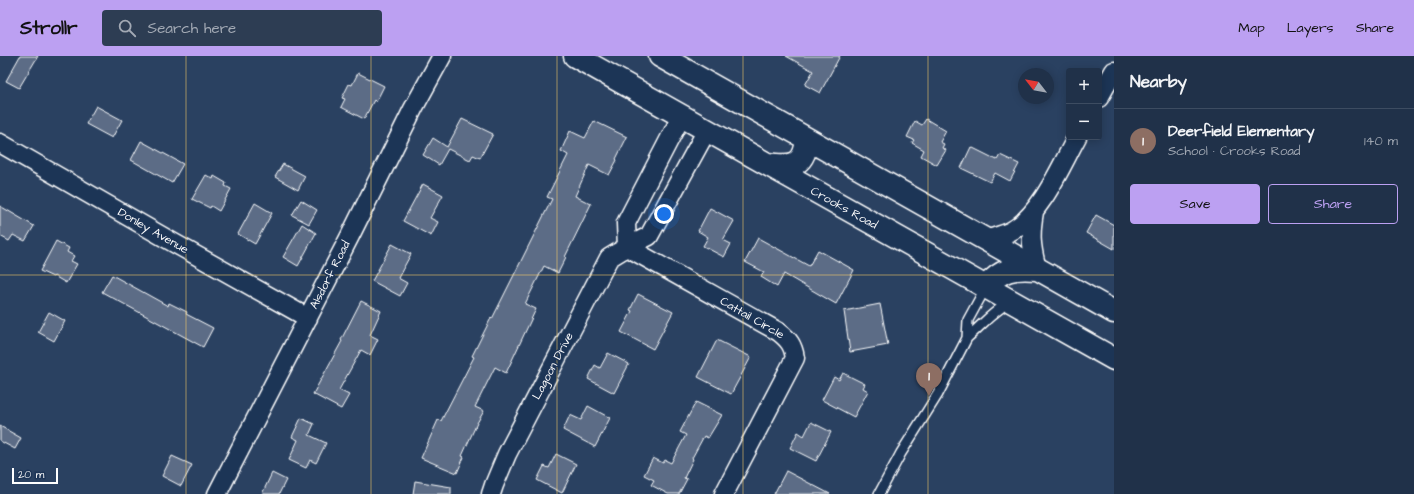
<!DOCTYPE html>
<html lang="en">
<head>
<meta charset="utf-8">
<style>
	:root { --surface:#203149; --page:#2d3d53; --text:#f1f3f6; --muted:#a2a9b4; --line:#3d4c61; --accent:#bca0f2 }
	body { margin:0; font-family:"Architects Daughter",sans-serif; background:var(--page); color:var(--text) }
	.controls { position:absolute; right:12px; top:12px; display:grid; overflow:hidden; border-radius:4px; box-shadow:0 2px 10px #0003 }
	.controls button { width:36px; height:36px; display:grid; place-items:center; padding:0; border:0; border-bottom:1px solid var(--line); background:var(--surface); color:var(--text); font:20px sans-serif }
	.compass { position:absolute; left:1018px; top:12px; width:36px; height:36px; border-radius:50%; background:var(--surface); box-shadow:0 2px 10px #0003; rotate:301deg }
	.scale { position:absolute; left:12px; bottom:10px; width:46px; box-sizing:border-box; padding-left:4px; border:2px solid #fff; border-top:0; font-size:11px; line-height:14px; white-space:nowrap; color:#fff; -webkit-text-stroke:3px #1d3557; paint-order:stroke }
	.you { position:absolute; left:664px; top:158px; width:14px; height:14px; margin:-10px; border:3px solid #fff; border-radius:50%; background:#1a73e8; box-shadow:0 0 0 6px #1a73e833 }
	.badge { display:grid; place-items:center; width:26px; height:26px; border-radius:50%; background:var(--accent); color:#fff; font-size:13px; font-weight:700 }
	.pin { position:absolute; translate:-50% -33px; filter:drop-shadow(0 1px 2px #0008) }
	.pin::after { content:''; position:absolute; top:21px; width:14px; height:12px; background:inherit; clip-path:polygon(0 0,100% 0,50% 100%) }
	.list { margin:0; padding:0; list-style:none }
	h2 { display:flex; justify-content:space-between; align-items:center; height:52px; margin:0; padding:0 16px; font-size:17px }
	h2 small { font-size:13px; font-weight:400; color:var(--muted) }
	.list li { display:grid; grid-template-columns:26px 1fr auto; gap:12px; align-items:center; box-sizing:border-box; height:64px; padding:0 16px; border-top:1px solid var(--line) }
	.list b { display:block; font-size:15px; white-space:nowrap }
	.list p { margin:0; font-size:13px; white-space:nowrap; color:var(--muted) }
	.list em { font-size:13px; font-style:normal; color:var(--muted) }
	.actions { display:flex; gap:8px; padding:12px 16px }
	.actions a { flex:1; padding:9px 0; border:1px solid var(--accent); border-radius:4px; text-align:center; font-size:14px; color:var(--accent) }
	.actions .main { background:var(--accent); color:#111 }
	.icon { flex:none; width:22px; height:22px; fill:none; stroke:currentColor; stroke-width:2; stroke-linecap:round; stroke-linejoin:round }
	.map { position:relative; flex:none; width:1114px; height:438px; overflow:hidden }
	header { display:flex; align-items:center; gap:24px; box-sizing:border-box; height:56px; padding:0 20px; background:var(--accent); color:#111 }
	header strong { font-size:19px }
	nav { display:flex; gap:22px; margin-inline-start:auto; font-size:14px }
	.search { width:280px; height:36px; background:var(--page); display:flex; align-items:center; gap:10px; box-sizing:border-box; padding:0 14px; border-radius:4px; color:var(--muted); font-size:15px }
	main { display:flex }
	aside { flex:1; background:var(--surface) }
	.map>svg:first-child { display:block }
	.building { fill:#5b6c86; stroke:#fff }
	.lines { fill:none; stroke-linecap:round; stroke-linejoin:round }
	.lane-casing { stroke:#fff; stroke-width:12 }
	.street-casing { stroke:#fff; stroke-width:21 }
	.secondary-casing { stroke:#fff; stroke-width:25 }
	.lane { stroke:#1d3557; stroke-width:9 }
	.street { stroke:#1d3557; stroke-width:18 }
	.secondary { stroke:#1d3557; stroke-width:22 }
	.grid { fill:none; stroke:#ffd166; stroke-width:1; stroke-opacity:0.55 }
	.labels { text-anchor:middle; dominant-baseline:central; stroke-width:3; stroke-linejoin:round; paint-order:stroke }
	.street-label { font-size:12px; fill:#fff; stroke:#1d3557 }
</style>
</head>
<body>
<header>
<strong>Strollr</strong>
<div class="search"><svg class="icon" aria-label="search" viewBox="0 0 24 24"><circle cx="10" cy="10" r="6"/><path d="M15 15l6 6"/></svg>Search here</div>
<nav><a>Map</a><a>Layers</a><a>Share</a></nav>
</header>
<main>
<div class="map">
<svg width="1114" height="438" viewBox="0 0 1114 438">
	<rect width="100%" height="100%" fill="#2a4161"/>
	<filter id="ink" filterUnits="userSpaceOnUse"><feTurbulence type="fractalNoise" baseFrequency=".025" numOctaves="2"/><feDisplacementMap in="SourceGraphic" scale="8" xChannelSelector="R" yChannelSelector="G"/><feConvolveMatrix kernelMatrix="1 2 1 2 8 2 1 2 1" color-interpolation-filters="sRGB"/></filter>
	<g filter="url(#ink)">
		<path class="building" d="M 20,0 L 38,0 L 19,32 L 6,25 Z
			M 786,0 L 840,0 L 820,37 L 805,29 L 813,15 Z
			M 358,17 L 384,30 L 376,46 L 374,44 L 364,63 L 341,51 L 345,43 L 342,42 L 349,28 L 352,29 Z
			M 96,50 L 122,64 L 112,82 L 86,68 Z
			M 462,63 L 493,78 L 480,102 L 473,99 L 470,104 L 448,93 L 439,109 L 423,99 L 433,82 L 447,91 Z
			M 926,63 L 946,75 L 940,86 L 944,88 L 942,92 L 946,94 L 937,109 L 921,100 L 924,94 L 912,87 L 914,84 L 907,81 L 915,65 L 922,69 Z
			M 594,65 L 627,81 L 616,103 L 617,104 L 609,119 L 589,109 L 575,140 L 591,148 L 565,201 L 566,201 L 558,217 L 544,210 L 525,248 L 536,253 L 506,317 L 495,311 L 475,351 L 484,355 L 477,367 L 462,400 L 464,401 L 457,417 L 421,402 L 438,364 L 441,365 L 474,301 L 472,300 L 491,262 L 492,263 L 552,143 L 547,141 L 568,99 L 561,95 L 570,75 L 585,82 Z
			M 141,85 L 183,108 L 172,127 L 131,104 Z
			M 971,91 L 997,104 L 1000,99 L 1019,108 L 1010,125 L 995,117 L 990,126 L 961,112 Z
			M 283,108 L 305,120 L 298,134 L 275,121 Z
			M 206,119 L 213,123 L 214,120 L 226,127 L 225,130 L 231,133 L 219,155 L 211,150 L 210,152 L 192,143 Z
			M 423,128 L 443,139 L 430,162 L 438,166 L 431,180 L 403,165 Z
			M 301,144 L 317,154 L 309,168 L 292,159 Z
			M 255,147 L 272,157 L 255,188 L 238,178 Z
			M 0,150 L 34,170 L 25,185 L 13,179 L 9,185 L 0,180 Z
			M 710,152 L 734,165 L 723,184 L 731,188 L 724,201 L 703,190 L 708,181 L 698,175 Z
			M 1096,159 L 1114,169 L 1114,193 L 1086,177 Z
			M 302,168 L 316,177 L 298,210 L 283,201 Z
			M 758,182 L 809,210 L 818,194 L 854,214 L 836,248 L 784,218 L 777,231 L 761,221 L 764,216 L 745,206 Z
			M 56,185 L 69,192 L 67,196 L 74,200 L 71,205 L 77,208 L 66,227 L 54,220 L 53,221 L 40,215 Z
			M 392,188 L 411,198 L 398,222 L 407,227 L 400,240 L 372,225 Z
			M 112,219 L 168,250 L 169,247 L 187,256 L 186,258 L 213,272 L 203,291 L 102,236 Z
			M 638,238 L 673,256 L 653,293 L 621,276 L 632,255 L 630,254 Z
			M 361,245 L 381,255 L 370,279 L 378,283 L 370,299 L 361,294 L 339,334 L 349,339 L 341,353 L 313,338 L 342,285 L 341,284 Z
			M 880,248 L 888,289 L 850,296 L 844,255 Z
			M 49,256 L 65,265 L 54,285 L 38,276 Z
			M 717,284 L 751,301 L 731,338 L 698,321 Z
			M 608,297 L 629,308 L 614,337 L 588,323 L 595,309 L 600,312 Z
			M 843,317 L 865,328 L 863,332 L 868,335 L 854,361 L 822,344 L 834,321 L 839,324 Z
			M 696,346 L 722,359 L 708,382 L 704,380 L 692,402 L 693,403 L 684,422 L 687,423 L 679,438 L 668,438 L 651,429 L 654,424 L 644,419 L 653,402 L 663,407 L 665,404 L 671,407 L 686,379 L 680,376 Z
			M 588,350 L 610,362 L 595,391 L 563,374 L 570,359 L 581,364 Z
			M 301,362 L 314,368 L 309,379 L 326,387 L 316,407 L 310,404 L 306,412 L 289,404 L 298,384 L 292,381 Z
			M 811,366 L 831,376 L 816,405 L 790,392 L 798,376 L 804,380 Z
			M 0,370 L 21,382 L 15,393 L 0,385 Z
			M 556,398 L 576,408 L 562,437 L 537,424 L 544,410 L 549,412 Z
			M 172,400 L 192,409 L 181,430 L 162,420 Z
			M 786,415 L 830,438 L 774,438 Z
			M 272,417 L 286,424 L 279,438 L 262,438 Z
			M 415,425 L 451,431 L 451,438 L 413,438 Z"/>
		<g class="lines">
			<defs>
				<path id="lane" d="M 986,231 L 968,264 L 967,282 C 981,270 993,255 1010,246
					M 879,438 L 901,397 L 938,338 L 967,282"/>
				<path id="street" d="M 1099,42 L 1114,15
					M 0,87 L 174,187 L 308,262
					M 1034,156 C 1030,179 1031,190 1037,213
					M 985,184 C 994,181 1005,179 1013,174 C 1042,156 1061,110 1077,81
					M 627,191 L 779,276 C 789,284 793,289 795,302 L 724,438
					M 627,191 L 626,167 L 682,59
					M 217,438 L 350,180 L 413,53 L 442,0
					M 491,438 L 494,429 L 507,398 L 609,202 L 627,191 L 649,180 L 707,74"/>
				<path id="secondary" d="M 575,0 L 1114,303
					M 660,0 L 1114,256
					M 767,108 C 790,111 804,112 807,84
					M 986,231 C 1001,213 1014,211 1037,213"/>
			</defs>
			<use href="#lane" class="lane-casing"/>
			<use href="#street" class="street-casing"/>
			<use href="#secondary" class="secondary-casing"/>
			<use href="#lane" class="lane"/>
			<use href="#street" class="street"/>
			<use href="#secondary" class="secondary"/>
		</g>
	</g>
	<path class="grid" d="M 186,0 L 186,438M 371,0 L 371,438M 557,0 L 557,438M 743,0 L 743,438M 928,0 L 928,438M 0,219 L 1114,219"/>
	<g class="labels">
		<g class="street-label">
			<text transform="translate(844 152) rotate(29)">Crooks Road</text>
			<text transform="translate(153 175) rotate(30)">Donley Avenue</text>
			<text transform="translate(330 219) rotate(-63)">Alsdorf Road</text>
			<text transform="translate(752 262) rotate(30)">Cattail Circle</text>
			<text transform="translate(553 310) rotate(-62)">Lagoon Drive</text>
		</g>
	</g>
</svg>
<div class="controls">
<button>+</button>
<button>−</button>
</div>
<svg class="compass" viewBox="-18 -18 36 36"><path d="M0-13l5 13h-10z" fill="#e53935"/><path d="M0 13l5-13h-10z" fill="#a2a9b4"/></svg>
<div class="scale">20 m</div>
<div class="you"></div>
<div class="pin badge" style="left:929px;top:340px;background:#8d6e63">1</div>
</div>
<aside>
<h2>Nearby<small></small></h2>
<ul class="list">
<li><span class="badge" style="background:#8d6e63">1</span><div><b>Deerfield Elementary</b><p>School · Crooks Road</p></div><em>140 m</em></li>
</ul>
<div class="actions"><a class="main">Save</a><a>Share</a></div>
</aside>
</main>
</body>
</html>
